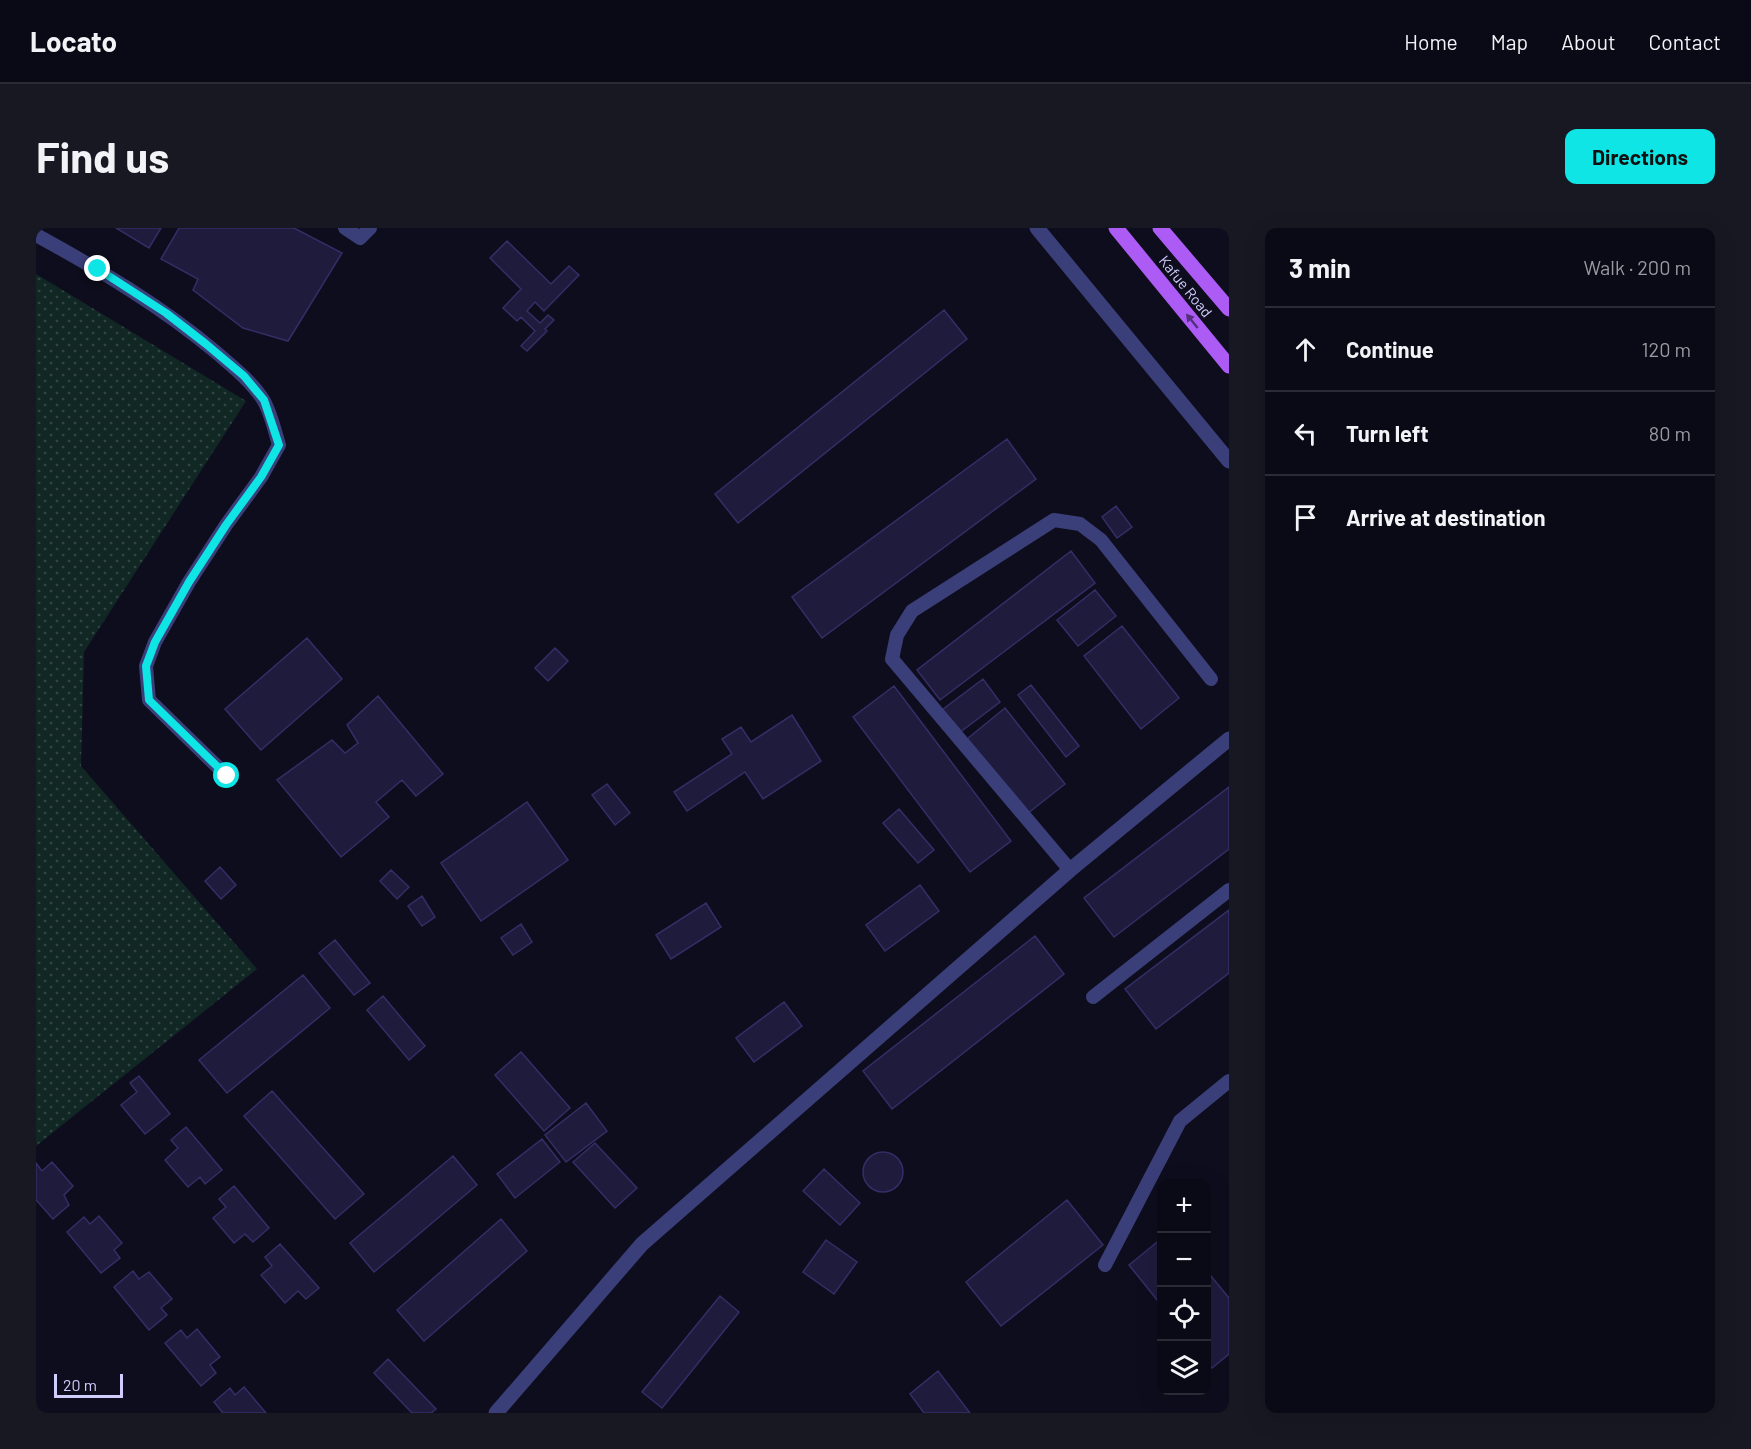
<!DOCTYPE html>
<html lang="en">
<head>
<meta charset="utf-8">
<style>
	:root { --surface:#0a0a16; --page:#181823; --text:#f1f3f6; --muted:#999aa1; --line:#2a2b35; --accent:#0fe5e5 }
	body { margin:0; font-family:Barlow,sans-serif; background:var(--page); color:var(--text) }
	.controls { position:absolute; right:18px; bottom:18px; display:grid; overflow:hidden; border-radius:12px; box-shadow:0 6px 24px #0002 }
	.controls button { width:54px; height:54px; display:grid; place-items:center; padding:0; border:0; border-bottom:2px solid var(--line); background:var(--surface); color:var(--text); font:30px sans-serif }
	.scale { position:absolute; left:18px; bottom:15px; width:69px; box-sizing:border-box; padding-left:6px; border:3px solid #cecdfc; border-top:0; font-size:16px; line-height:21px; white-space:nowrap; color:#cecdfc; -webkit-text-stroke:4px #0e0d1d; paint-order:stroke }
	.stop { position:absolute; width:18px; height:18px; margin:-14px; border:4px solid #0fe5e5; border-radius:50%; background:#fff }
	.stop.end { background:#0fe5e5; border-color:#fff; box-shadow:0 2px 6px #0008 }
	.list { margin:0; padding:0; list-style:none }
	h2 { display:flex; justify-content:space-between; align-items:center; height:78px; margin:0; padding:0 24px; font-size:26px }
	h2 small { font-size:20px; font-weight:400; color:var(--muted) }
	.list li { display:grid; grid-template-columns:39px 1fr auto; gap:18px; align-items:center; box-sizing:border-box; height:84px; padding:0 24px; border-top:2px solid var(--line) }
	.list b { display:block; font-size:22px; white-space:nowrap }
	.list em { font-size:20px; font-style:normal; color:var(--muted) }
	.icon { flex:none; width:33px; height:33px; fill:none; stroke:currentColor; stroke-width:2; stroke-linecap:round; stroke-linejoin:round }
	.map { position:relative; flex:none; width:1193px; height:1185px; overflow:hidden; border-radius:12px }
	header { display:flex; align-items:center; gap:36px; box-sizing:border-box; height:84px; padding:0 30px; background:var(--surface); border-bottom:2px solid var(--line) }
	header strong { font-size:28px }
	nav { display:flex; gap:33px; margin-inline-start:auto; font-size:21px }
	.intro { display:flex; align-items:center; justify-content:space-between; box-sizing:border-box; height:144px; padding:0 36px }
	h1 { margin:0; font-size:42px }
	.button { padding:15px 27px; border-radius:12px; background:var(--accent); color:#111; font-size:21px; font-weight:700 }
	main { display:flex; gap:36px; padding:0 36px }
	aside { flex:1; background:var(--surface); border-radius:12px; box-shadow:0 6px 24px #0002 }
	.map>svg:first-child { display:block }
	.grass { fill:url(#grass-dots) }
	.building { fill:#1e1b3d; stroke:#342e67; stroke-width:1.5 }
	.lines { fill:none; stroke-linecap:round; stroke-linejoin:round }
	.lane { stroke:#3b3f79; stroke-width:14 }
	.street { stroke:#3b3f79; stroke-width:15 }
	.primary { stroke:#ac5bf4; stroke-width:15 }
	.oneway { fill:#55307e }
	.route { stroke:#0fe5e5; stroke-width:8 }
	.labels { text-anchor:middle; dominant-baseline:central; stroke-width:6; stroke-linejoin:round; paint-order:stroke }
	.street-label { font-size:15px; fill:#cecdfc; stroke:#0e0d1d }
</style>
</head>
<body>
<header>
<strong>Locato</strong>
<nav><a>Home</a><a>Map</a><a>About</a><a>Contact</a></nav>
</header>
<div class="intro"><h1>Find us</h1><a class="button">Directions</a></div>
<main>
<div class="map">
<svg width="1193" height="1185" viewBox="0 0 1193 1185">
	<defs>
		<pattern id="grass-dots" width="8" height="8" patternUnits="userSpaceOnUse" patternTransform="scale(1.5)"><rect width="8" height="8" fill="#112724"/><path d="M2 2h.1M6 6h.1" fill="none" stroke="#324545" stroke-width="1.8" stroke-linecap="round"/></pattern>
	</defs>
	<rect width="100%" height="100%" fill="#0e0d1d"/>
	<path class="grass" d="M 0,46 L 210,173 L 48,424 L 45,538 L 221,741 L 0,918 Z"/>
	<path class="building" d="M 80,0 L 125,0 L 113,20 Z
		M 143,0 L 258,0 L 306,25 L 252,113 L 207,100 L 157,62 L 162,51 L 125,31 Z
		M 471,13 L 515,56 L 533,38 L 543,47 L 508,83 L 499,74 L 491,83 L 504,95 L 512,87 L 518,92 L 509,101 L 511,103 L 491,123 L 485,118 L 499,103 L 485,89 L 481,93 L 467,80 L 485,61 L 454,30 Z
		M 908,82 L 931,111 L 702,295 L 679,266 Z
		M 971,211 L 1000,251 L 786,410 L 756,369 Z
		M 1080,278 L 1096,299 L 1081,310 L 1066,289 Z
		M 1035,323 L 1059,355 L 904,472 L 881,442 Z
		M 1059,362 L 1080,388 L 1042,418 L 1021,392 Z
		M 1086,398 L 1143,470 L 1105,501 L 1048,428 Z
		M 271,410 L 306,451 L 225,522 L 189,481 Z
		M 519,420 L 532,433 L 512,453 L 499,440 Z
		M 947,451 L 964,474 L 923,505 L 906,482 Z
		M 995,457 L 1043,518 L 1030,529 L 982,467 Z
		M 858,458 L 975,613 L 934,644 L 817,489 Z
		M 342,468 L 407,546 L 380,568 L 366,552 L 340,574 L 353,589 L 305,629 L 241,552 L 296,512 L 309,525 L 322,515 L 311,497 Z
		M 969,480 L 1029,556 L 991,586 L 931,511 Z
		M 756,487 L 785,533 L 727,571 L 709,544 L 651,583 L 638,564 L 696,526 L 686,511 L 705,499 L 715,514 Z
		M 571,556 L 594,585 L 579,597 L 556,567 Z
		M 1193,559 L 1193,621 L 1078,709 L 1048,670 Z
		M 491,574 L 532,632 L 445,693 L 405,635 Z
		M 863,581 L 898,622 L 882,635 L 847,595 Z
		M 184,639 L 200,657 L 185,671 L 169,653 Z
		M 355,642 L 373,659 L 361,671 L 344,653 Z
		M 884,657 L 903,683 L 849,723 L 830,697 Z
		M 386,668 L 399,689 L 386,698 L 372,678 Z
		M 670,675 L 685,699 L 635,731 L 620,707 Z
		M 1193,682 L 1193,745 L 1120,801 L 1089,761 Z
		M 485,696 L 496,714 L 477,727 L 465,710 Z
		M 999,708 L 1028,746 L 856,881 L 827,843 Z
		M 299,712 L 334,755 L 318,767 L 283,725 Z
		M 267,747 L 294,780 L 191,865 L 163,832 Z
		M 347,768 L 389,818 L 373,832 L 331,782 Z
		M 748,774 L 766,798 L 718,834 L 700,810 Z
		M 485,824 L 534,880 L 508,903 L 459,847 Z
		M 103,848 L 134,886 L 109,906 L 85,877 L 101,864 L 94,855 Z
		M 236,863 L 328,966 L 299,991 L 208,888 Z
		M 550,875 L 571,903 L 530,934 L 509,907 Z
		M 150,899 L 186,942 L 169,956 L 164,949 L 152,959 L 129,932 L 142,920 L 135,912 Z
		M 506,911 L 524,934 L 479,970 L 461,946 Z
		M 559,915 L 601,960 L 579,980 L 537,934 Z
		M827 944a20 20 0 1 1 40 0a20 20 0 1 1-40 0Z
		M 417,928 L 441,957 L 338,1044 L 314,1015 Z
		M 16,934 L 37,958 L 28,967 L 33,977 L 17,991 L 0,972 L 0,935 L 6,943 Z
		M 788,941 L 824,975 L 804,997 L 767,963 Z
		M 198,958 L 233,1000 L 217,1014 L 209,1006 L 198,1015 L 177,990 L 190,979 L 183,971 Z
		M 1031,972 L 1067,1017 L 965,1098 L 930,1054 Z
		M 63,988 L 86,1015 L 78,1022 L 84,1030 L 65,1045 L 31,1004 L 48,989 L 54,996 Z
		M 465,991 L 491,1023 L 388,1113 L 361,1082 Z
		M 1126,1010 L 1126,1078 L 1093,1037 Z
		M 790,1012 L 821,1034 L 798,1066 L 767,1044 Z
		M 244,1016 L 283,1060 L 270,1071 L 262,1063 L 249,1075 L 225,1047 L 236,1038 L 229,1029 Z
		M 1170,1042 L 1193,1070 L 1193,1126 L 1176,1140 L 1170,1134 Z
		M 97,1043 L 103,1051 L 113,1044 L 136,1071 L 125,1080 L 131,1087 L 113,1102 L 78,1059 Z
		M 684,1068 L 703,1084 L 626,1180 L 606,1164 Z
		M 161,1101 L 184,1129 L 174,1137 L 180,1145 L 165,1158 L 129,1115 L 145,1102 L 151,1110 Z
		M 352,1131 L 400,1181 L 395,1185 L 376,1185 L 338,1145 Z
		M 902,1143 L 934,1185 L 888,1185 L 874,1166 Z
		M 208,1159 L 230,1185 L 187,1185 L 178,1174 L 194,1160 L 199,1167 Z"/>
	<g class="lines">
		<path class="lane" d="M 309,0 L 324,10 L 334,0
			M 0,7 C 64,42 125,78 181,125 C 197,139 214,152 226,170 C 234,181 239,204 243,217 L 225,249 L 190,297 L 153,354 L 119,414 L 110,438 L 113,472 L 191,548
			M 1034,642 L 856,431 L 861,407 L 876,383 L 1018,292 L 1044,296 L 1065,312 L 1175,451
			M 1057,769 L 1193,662
			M 1069,1037 L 1144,893 L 1193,853"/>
		<path class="street" d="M 1001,0 L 1193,233
			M 460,1185 L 606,1016 L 1034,642 L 1193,511"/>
		<path class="primary" d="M 1080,0 L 1193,138
			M 1124,0 L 1193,81"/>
	</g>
	<defs><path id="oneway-solid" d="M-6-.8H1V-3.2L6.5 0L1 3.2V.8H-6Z" transform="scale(1.5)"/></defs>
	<use class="oneway" href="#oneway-solid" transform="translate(1156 93) rotate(-129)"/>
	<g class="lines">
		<path class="route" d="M 62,41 L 130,85 L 170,116 L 208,148 L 228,172 L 243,217 L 225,249 L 190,297 L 153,354 L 119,414 L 110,438 L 113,472 L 191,548"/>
	</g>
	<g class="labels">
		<g class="street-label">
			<text transform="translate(1150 58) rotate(51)">Kafue Road</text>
		</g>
	</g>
</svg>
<div class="controls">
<button>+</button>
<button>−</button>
<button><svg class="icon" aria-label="locate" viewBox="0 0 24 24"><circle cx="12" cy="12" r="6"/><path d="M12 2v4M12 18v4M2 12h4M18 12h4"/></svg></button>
<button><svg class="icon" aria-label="layers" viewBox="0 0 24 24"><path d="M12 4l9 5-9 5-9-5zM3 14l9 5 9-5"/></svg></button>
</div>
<div class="scale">20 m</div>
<div class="stop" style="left:191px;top:548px"></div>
<div class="stop end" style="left:62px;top:41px"></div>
</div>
<aside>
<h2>3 min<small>Walk · 200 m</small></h2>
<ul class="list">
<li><svg class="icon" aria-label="ahead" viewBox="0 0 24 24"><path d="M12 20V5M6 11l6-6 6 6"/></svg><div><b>Continue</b></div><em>120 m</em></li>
<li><svg class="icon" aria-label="left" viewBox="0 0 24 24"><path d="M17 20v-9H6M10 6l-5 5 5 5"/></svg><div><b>Turn left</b></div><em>80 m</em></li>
<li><svg class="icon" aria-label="arrive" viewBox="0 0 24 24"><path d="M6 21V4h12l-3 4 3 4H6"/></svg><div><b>Arrive at destination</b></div></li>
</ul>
</aside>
</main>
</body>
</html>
